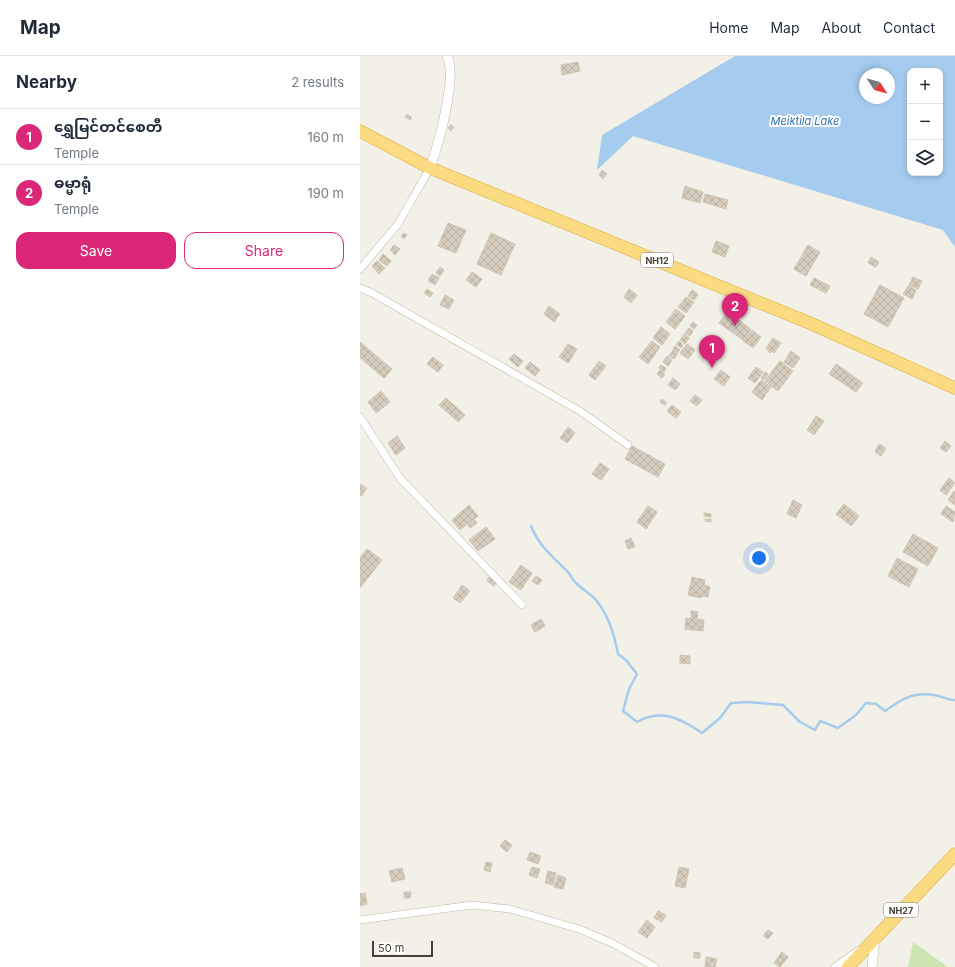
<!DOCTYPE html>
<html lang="en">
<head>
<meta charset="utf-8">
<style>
	:root { --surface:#fff; --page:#f6f6f7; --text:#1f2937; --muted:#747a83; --line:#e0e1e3; --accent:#db2777 }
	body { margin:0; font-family:Inter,"Noto Sans Myanmar",sans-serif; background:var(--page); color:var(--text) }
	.controls { position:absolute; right:12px; top:12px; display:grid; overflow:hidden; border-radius:8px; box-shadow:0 2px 6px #0003 }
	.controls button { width:36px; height:36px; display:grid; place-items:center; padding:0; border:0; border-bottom:1px solid var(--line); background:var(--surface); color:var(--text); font:20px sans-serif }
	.compass { position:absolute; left:499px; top:12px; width:36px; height:36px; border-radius:50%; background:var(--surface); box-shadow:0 2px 6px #0003; rotate:126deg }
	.scale { position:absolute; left:12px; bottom:10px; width:61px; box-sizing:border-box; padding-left:4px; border:2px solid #464136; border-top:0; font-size:11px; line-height:14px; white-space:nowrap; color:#464136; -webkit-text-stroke:3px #fff; paint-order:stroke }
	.you { position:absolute; left:399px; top:502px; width:14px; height:14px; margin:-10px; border:3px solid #fff; border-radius:50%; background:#1a73e8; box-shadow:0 0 0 6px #1a73e833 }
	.badge { display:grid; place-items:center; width:26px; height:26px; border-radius:50%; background:var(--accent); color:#fff; font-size:13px; font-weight:700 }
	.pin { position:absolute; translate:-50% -33px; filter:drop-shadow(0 1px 2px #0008) }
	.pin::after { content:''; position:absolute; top:21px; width:14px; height:12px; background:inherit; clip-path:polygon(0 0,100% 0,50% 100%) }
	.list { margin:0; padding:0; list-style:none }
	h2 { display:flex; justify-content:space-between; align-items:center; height:52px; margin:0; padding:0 16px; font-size:17px }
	h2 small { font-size:13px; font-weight:400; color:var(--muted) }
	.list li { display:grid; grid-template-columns:26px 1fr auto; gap:12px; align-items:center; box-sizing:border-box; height:56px; padding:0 16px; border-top:1px solid var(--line) }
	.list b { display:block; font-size:15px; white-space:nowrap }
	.list p { margin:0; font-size:13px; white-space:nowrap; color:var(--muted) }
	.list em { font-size:13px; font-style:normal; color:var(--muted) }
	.actions { display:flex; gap:8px; padding:12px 16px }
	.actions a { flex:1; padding:9px 0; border:1px solid var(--accent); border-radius:12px; text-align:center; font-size:14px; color:var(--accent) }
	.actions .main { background:var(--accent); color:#fff }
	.icon { flex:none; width:22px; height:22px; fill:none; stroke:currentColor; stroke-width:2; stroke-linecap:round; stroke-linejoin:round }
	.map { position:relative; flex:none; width:595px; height:911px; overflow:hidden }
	header { display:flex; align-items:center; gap:24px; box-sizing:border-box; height:56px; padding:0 20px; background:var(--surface); border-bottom:1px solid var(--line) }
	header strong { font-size:19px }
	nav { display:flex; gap:22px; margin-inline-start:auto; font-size:14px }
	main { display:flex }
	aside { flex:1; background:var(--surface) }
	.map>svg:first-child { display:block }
	.garden { fill:#cbe6b1 }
	.water { fill:#a5ccee; fill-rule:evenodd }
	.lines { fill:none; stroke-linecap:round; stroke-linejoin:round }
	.stream { stroke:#a5ccee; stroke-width:2.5 }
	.building { fill:url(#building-cross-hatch); stroke:#cfc5b0 }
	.minor-casing { stroke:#beb8aa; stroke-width:8 }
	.tertiary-casing { stroke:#beb8aa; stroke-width:10 }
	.trunk-casing { stroke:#d9a83b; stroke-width:13 }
	.minor { stroke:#fff; stroke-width:7 }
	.tertiary { stroke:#fff; stroke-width:9 }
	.trunk { stroke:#fadb82; stroke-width:12 }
	.labels { text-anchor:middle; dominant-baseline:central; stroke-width:4; stroke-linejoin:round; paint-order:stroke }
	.shield { fill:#fff; stroke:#7e7a72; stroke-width:1 }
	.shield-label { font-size:9px; font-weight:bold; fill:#464136 }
	.water-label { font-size:11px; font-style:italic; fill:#3274b0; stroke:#fff }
</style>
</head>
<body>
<header>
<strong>Map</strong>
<nav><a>Home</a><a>Map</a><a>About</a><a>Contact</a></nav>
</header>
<main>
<aside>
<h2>Nearby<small>2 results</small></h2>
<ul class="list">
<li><span class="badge">1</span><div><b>ရွှေမြင်တင်စေတီ</b><p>Temple</p></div><em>160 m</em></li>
<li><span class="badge">2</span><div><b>ဓမ္မာရုံ</b><p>Temple</p></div><em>190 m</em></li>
</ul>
<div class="actions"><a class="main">Save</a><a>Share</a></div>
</aside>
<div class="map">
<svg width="595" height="911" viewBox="0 0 595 911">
	<defs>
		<pattern id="building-cross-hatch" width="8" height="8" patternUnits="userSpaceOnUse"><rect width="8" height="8" fill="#d5ccbd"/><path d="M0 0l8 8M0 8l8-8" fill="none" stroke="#b8b0a3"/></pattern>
	</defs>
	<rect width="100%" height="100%" fill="#f3f0e7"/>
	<path class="garden" d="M 553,886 L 588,911 L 548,911 Z"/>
	<path class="water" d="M 375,0 L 595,0 L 595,191 L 583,174 L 273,80 L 237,114 L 242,79 ZM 550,15 L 580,15 L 580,117 L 550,117 ZM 505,18 L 529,18 L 529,42 L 505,42 Z"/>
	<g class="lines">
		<path class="stream" d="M 171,470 C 179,490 193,501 208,516 C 211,520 213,525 217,528 C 223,534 231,538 236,544 C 249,560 254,578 258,598 L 266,604 L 277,618 L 269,633 L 263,655 L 277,666 C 301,652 322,663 342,677 L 360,662 L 371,647 L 388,646 L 423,649 L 440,666 L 455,674 L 460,665 L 478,672 L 496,659 L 506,647 L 516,648 L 525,655 C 542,643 552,636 574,639 C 581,640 588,644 595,644"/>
	</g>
	<path class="building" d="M 218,6 L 220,15 L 202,19 L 201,9 Z
		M 47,58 L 52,62 L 50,64 L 45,61 Z
		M 91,69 L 94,71 L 91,75 L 88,72 Z
		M 242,114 L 247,118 L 243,123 L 239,119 Z
		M 325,130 L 343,136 L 340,147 L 322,142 Z
		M 345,138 L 368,144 L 366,153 L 343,146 Z
		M 88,167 L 106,174 L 96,197 L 78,190 Z
		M 44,177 L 47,179 L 44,183 L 41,180 Z
		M 131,177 L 155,188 L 141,219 L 117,208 Z
		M 356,185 L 369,190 L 365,201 L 352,196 Z
		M 34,189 L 40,193 L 35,199 L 30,194 Z
		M 448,189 L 460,196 L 446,220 L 434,213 Z
		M 23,198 L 31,205 L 27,210 L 19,204 Z
		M 511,201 L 519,206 L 516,211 L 508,207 Z
		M 17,205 L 25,212 L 19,218 L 12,210 Z
		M 80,211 L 84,214 L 80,220 L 76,217 Z
		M 112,216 L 122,223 L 116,231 L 106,224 Z
		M 72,218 L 79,222 L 75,229 L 68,225 Z
		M 553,221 L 562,225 L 558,233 L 549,229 Z
		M 454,222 L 470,230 L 466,237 L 450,229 Z
		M 520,229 L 544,242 L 528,271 L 504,258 Z
		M 548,230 L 556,234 L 552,243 L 543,238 Z
		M 67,233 L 73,237 L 70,241 L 64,237 Z
		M 269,233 L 277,239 L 271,247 L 264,241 Z
		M 332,234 L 338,238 L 334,244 L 328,240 Z
		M 85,239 L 94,244 L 89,253 L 80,249 Z
		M 326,241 L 334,246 L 326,257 L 318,251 Z
		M 189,250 L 200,258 L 194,266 L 184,258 Z
		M 316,253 L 325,260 L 315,273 L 306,266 Z
		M 368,256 L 391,273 L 383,284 L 359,267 Z
		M 333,266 L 337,269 L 334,273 L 330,270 Z
		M 301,271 L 310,278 L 302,289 L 293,282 Z
		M 329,272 L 333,275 L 330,280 L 325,277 Z
		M 392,274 L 401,281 L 393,292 L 383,285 Z
		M 324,278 L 329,282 L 325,288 L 320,284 Z
		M 413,282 L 421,287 L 414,297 L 411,295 L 410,297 L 406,292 Z
		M 292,285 L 300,291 L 288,308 L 279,301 Z
		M 319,285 L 323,289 L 321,292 L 316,288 Z
		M 0,286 L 32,313 L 24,322 L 0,302 Z
		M 208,288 L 217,293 L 208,307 L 199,301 Z
		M 327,288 L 335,294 L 328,303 L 320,297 Z
		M 315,290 L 320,294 L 318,296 L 313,293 Z
		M 313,294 L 318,297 L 314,303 L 309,300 Z
		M 431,295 L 440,302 L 433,312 L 424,306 Z
		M 154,298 L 163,305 L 158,311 L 149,303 Z
		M 307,300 L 312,304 L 308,310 L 303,306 Z
		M 73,301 L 83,309 L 78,316 L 67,308 Z
		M 239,305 L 246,310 L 235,324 L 229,319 Z
		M 420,305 L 433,315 L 418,335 L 405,325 Z
		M 170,306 L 180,314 L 175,320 L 165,312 Z
		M 476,308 L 503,327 L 496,336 L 469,318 Z
		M 301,309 L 306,312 L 304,316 L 299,312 Z
		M 396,311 L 403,316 L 395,327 L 388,322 Z
		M 300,314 L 305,318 L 302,322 L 297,318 Z
		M 361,314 L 370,321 L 364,330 L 354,323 Z
		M 405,316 L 408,318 L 404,324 L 401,322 Z
		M 313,322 L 320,328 L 315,334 L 308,329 Z
		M 401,324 L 411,331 L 402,344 L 392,336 Z
		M 21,335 L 30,346 L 16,357 L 8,346 Z
		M 335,339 L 342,344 L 337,350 L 330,345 Z
		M 86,342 L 105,359 L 98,366 L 79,349 Z
		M 302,343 L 307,347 L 305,349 L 300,346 Z
		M 312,349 L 321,356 L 316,362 L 307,355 Z
		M 456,360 L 464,365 L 454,379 L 447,374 Z
		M 208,371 L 215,377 L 207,387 L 200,382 Z
		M 37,380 L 45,392 L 36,399 L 28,387 Z
		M 585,385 L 591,390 L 586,396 L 580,392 Z
		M 519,388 L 526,392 L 521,400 L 515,396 Z
		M 272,390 L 305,408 L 298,421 L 265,403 Z
		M 240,407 L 249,413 L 241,424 L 232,418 Z
		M 589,422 L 595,427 L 586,439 L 580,434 Z
		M 0,428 L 7,432 L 1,440 L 0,439 Z
		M 594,435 L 595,436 L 595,449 L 588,444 Z
		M 433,444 L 442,449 L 436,462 L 427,458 Z
		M 484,448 L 499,460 L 491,470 L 476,458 Z
		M 109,449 L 118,460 L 100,474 L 92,464 Z
		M 288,450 L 297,456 L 286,473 L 277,466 Z
		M 586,450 L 595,456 L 593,466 L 581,458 Z
		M 344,457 L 351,458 L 351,461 L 344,460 Z
		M 345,463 L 351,463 L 351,466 L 345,465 Z
		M 115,464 L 117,467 L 110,472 L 108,469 Z
		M 126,471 L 135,483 L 118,495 L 109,484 Z
		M 553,478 L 578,492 L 568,510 L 543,496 Z
		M 271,482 L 275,491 L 268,493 L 265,485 Z
		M 7,493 L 22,504 L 0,532 L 0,502 Z
		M 537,502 L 558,513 L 549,531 L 528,520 Z
		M 161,509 L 172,517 L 161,534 L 149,526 Z
		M 176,520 L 182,524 L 178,529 L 172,525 Z
		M 129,521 L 136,526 L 134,530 L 127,525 Z
		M 332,521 L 345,524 L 344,529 L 350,531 L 348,541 L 342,540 L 341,542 L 328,539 Z
		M 102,529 L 110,535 L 100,547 L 93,542 Z
		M 331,555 L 338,556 L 337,563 L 344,564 L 343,575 L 325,573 L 326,562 L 331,563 Z
		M 181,563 L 185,570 L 175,576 L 171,569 Z
		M 320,599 L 330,600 L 330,608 L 320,607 Z
		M 145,784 L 152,789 L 147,796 L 140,790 Z
		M 170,796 L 181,800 L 178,808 L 167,804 Z
		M 126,806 L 132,807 L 130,816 L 124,814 Z
		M 172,811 L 180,813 L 177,822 L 169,819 Z
		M 319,811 L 329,813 L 325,832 L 315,830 Z
		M 42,812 L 45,823 L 32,826 L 29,815 Z
		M 188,815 L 196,817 L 193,829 L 185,827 Z
		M 198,819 L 206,822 L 203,833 L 194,831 Z
		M 44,836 L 51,836 L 50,842 L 44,842 Z
		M 5,837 L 7,848 L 0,850 L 0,838 Z
		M 298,855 L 306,859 L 302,866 L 294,862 Z
		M 287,864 L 295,871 L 287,882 L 278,876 Z
		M 408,874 L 413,877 L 408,883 L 403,880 Z
		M 334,896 L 340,897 L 340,902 L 334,902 Z
		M 422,896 L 428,901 L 420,911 L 414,907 Z
		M 346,901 L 357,903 L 355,911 L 345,911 Z"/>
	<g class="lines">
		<defs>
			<path id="minor" d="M 0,213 L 38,168 L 70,112
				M 0,232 L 12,237 L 220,355 L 268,389
				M 0,361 L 40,422 L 162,549
				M 0,864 L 112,849 L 150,853 L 219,873 L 254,888 L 295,911
				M 475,911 L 499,894"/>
			<path id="tertiary" d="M 70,112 C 78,90 98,20 87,0
				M 512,911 L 515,882"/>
			<path id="trunk" d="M 0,75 L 70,112 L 452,268 L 595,332
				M 488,911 L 595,798"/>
		</defs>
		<use href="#minor" class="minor-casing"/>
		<use href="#tertiary" class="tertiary-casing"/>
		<use href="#trunk" class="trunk-casing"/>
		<use href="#minor" class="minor"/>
		<use href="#tertiary" class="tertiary"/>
		<use href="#trunk" class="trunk"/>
	</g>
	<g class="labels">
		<g class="shield">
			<rect x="281" y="197" width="32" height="14" rx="3"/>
			<rect x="524" y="847" width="34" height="14" rx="3"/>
		</g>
		<g class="shield-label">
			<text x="297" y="204">NH12</text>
			<text x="541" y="854">NH27</text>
		</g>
		<g class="water-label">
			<text x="445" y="65">Meiktila Lake</text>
		</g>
	</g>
</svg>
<div class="controls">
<button>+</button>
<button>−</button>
<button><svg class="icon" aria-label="layers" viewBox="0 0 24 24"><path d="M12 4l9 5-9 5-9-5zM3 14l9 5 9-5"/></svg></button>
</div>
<svg class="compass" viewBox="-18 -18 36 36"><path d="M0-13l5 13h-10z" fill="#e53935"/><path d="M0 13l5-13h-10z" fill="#747a83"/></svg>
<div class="scale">50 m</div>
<div class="you"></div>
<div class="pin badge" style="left:352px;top:312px">1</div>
<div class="pin badge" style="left:375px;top:270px">2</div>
</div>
</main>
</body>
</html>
